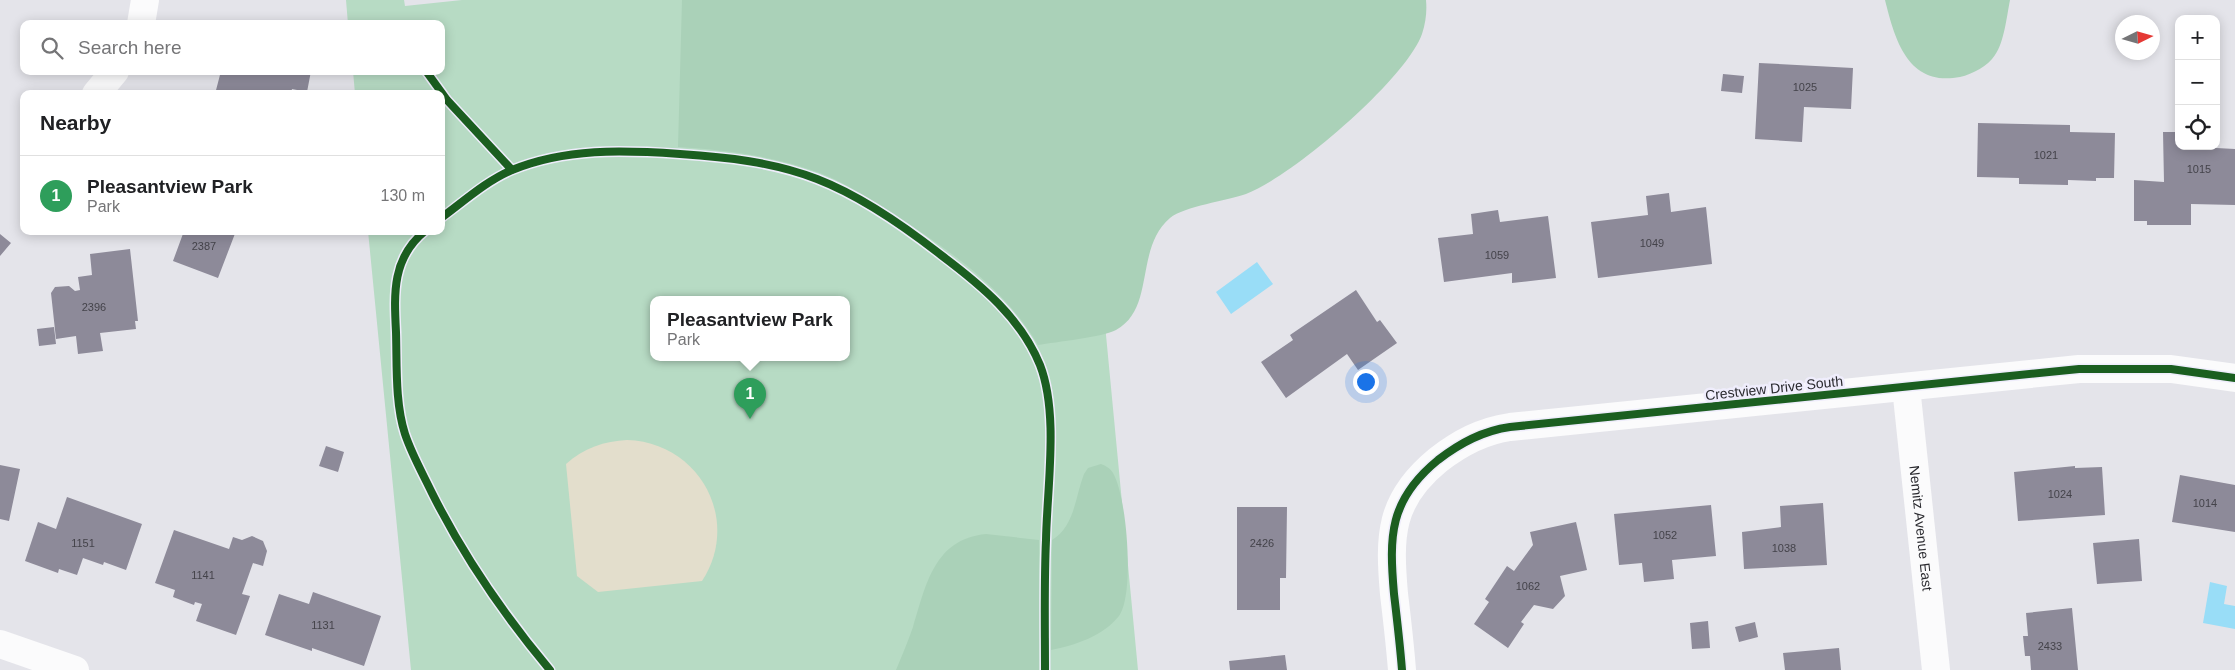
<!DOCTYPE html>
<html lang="en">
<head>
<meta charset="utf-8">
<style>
	:root { --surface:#fff; --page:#f6f6f6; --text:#202124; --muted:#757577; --line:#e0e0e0; --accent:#6c6c71 }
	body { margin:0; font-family:Helvetica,sans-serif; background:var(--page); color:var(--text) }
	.controls { position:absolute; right:15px; top:15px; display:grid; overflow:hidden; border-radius:10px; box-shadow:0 2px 12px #0003 }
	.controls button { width:45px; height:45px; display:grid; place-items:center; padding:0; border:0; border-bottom:1px solid var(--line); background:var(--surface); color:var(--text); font:25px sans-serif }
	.compass { position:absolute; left:2115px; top:15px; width:45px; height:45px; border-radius:50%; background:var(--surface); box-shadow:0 2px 12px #0003; rotate:85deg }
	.you { position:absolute; left:1365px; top:381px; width:18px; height:18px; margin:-12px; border:4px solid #fff; border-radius:50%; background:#1a73e8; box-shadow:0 0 0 8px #1a73e833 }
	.badge { display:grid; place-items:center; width:32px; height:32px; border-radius:50%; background:var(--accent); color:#fff; font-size:16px; font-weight:700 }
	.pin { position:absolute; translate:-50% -41px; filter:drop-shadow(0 1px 2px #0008) }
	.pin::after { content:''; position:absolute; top:26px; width:18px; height:15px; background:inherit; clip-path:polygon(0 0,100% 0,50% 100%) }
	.popup { position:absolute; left:650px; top:296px; width:200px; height:65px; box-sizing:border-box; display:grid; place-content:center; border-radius:10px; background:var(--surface); filter:drop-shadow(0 1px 4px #0005); font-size:16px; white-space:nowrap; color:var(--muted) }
	.popup b { font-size:19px; color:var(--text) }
	.popup::after { content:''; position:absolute; left:50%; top:100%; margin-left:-10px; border:10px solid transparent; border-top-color:var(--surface) }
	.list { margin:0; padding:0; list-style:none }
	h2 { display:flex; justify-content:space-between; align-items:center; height:65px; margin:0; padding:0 20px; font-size:21px }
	h2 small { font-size:16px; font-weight:400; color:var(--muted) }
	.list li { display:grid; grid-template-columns:32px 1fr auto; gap:15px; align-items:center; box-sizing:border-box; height:80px; padding:0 20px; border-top:1px solid var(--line) }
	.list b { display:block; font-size:19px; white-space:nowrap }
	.list p { margin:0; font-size:16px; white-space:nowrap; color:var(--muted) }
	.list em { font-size:16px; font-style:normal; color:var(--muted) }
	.icon { flex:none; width:28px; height:28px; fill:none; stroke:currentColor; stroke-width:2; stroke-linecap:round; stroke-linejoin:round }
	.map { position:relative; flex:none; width:2235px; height:670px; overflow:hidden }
	.search { position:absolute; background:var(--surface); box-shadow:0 2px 12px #0003; left:20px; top:20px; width:425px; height:55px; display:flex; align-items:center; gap:12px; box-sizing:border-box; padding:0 18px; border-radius:10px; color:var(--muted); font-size:19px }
	.panel { position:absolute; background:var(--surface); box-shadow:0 2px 12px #0003; left:20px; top:90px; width:425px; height:145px; border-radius:10px }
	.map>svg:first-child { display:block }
	.green { fill:#b7dbc4; fill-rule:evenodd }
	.forest { fill:#aad1b8 }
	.sand { fill:#e3decc }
	.water { fill:#99ddf7 }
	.building { fill:#8d8a99 }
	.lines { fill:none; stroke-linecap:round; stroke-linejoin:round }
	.street { stroke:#fbfbfc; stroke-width:28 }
	.cycleway-casing { stroke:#efedfc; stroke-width:11 }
	.cycleway { stroke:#1b5e20; stroke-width:8 }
	.labels { text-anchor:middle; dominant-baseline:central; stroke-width:5; stroke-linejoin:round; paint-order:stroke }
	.number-label { font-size:11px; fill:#44434a }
	.street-label { font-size:14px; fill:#2b2b30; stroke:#efedfc }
</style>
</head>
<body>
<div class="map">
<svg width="2235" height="670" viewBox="0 0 2235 670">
	<rect width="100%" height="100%" fill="#e4e4ea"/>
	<path class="green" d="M 346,0 L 404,0 L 405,6 L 462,0 L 1074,0 L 1138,670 L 411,670 L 368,231 L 441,231 L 441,94 L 355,94 L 353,71 L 441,71 L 441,24 L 348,24 ZM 654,300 L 846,300 L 846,358 L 654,358 Z"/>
	<path class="forest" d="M 682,0 L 1426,0 C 1427,11 1426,22 1422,34 C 1406,79 1292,177 1246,194 C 1226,201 1185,206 1170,218 C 1134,249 1156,308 1116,330 C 1103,337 1056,342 1038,345 C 1005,288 948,249 893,214 C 870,199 846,183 820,173 C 775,156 726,150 678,147 Z
		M 1885,0 L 2010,0 C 2007,15 2004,43 1995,55 C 1988,66 1973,74 1960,77 C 1908,87 1895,40 1885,0 Z
		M 1101,464 C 1106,466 1110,468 1113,473 C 1127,496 1135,594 1119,616 C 1103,636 1076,645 1051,650 L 1052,540 C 1075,526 1075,497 1084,474 L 1088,468 Z
		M 986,534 L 1039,540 L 1039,670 L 896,670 C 902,656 908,641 913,627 C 926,585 934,539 986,534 Z"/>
	<path class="sand" d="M 627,440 C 699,442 742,520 702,581 L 598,592 L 577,576 L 566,464 C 583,448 605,441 627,440 Z"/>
	<path class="water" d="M 1257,262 L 1273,284 L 1231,314 L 1216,292 Z
		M 2210,582 L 2227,586 L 2224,604 L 2235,606 L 2235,629 L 2203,623 Z"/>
	<path class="building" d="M 1759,63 L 1853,68 L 1851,109 L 1804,107 L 1802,142 L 1755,139 Z
		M 221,71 L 311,71 L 307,92 L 292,89 L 291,94 L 215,94 Z
		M 1723,74 L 1744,76 L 1742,93 L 1721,91 Z
		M 1978,123 L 2070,125 L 2070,132 L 2115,133 L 2114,178 L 2096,178 L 2096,181 L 2068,180 L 2068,185 L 2019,184 L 2019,178 L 1977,177 Z
		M 2163,132 L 2179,132 L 2179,146 L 2235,149 L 2235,205 L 2191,204 L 2191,225 L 2147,225 L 2147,221 L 2134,221 L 2134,180 L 2164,182 Z
		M 1669,193 L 1671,212 L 1706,207 L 1712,264 L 1598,278 L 1591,222 L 1648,215 L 1646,196 Z
		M 1498,210 L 1500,222 L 1548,216 L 1556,278 L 1512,283 L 1512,273 L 1444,282 L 1438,238 L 1473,234 L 1471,214 Z
		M 184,231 L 236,231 L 218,278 L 173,261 Z
		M 0,234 L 11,243 L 0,256 Z
		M 130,249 L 138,321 L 135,321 L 136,329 L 100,333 L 103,351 L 78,354 L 76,336 L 56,339 L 51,293 L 55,287 L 69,286 L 75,291 L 80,290 L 78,277 L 92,275 L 90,254 Z
		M 1356,290 L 1377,322 L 1380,320 L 1397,343 L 1358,370 L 1347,354 L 1286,398 L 1261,362 L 1293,340 L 1290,335 Z
		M 54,327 L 56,344 L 39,346 L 37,329 Z
		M 326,446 L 344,452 L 338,472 L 319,466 Z
		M 0,465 L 20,469 L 9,521 L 0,519 Z
		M 2075,466 L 2075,468 L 2102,467 L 2105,515 L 2018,521 L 2014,472 Z
		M 2180,475 L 2235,485 L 2235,532 L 2172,522 Z
		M 67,497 L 142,524 L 126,570 L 104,562 L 103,565 L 83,558 L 77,575 L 59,569 L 58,573 L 25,561 L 38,522 L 56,529 Z
		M 1823,503 L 1827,565 L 1744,569 L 1742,532 L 1781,527 L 1780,506 Z
		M 1711,505 L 1716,556 L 1672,560 L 1674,579 L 1644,582 L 1642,563 L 1619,565 L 1614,514 Z
		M 1237,507 L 1287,507 L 1286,578 L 1280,578 L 1280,610 L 1237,610 Z
		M 1576,522 L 1587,570 L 1560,576 L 1565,596 L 1553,609 L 1534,605 L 1521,622 L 1524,624 L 1508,648 L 1474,624 L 1489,602 L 1485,599 L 1507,566 L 1514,571 L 1533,545 L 1530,532 Z
		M 174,530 L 229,549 L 233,537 L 242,540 L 252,536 L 263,541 L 267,551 L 263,566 L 253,563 L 242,594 L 250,596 L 236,635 L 196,621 L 202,604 L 195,602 L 194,605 L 173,597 L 175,590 L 155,583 Z
		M 2139,539 L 2142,581 L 2097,584 L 2093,543 Z
		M 313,592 L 381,616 L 364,666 L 312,648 L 312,651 L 265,635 L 279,594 L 309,604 Z
		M 2072,608 L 2078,670 L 2031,670 L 2030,656 L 2025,656 L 2023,636 L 2028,636 L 2026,613 Z
		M 1708,621 L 1710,648 L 1692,649 L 1690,623 Z
		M 1755,622 L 1758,637 L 1739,642 L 1735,627 Z
		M 1839,648 L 1841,670 L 1785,670 L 1783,653 Z
		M 1285,655 L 1287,670 L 1230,670 L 1229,661 Z"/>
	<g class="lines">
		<g class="street">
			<path d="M 141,24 L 145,0"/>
			<path d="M 96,94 L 115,71"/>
			<path id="s1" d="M 1906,387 L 1936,670"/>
			<path d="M 0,644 L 75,670"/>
			<path d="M 1402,670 C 1400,645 1397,619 1394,594 C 1389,536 1389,500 1438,460 C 1460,443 1482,431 1510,427 L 2079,369 L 2171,369 L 2235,378"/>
		</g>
		<defs>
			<path id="cycleway" d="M 426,71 L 447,100 L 512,170
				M 441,218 C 463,202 486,181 512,170 C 566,148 622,150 680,154 C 726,157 773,162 817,179 C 861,196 904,226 941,255 C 981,285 1021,318 1040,365 C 1059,414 1047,487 1046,540 C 1044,583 1045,627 1045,670
				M 425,231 C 392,258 394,293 396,332 C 397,365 395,403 405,434 C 412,455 423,474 432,493 C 464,557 504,615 550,670
				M 1402,670 C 1400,645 1397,619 1394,594 C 1389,536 1389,500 1438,460 C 1460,443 1482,431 1510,427 L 2079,369 L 2171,369 L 2235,378"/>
		</defs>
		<use href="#cycleway" class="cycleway-casing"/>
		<use href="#cycleway" class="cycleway"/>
	</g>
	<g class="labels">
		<g class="number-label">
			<text x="1805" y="87">1025</text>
			<text x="2046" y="155">1021</text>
			<text x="2199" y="169">1015</text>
			<text x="1652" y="243">1049</text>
			<text x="204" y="246">2387</text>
			<text x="1497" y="255">1059</text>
			<text x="94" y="307">2396</text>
			<text x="2060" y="494">1024</text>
			<text x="2205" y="503">1014</text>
			<text x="1665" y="535">1052</text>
			<text x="83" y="543">1151</text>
			<text x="1262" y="543">2426</text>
			<text x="1784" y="548">1038</text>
			<text x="203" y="575">1141</text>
			<text x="1528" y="586">1062</text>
			<text x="323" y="625">1131</text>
			<text x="2050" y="646">2433</text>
		</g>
		<g class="street-label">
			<text transform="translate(1774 388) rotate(-6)">Crestview Drive South</text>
			<text stroke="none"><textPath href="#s1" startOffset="142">Nemitz Avenue East</textPath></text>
		</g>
	</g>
</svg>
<div class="controls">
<button>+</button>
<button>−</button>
<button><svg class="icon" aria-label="locate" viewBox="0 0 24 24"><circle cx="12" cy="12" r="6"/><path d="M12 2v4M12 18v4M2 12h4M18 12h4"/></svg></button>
</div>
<svg class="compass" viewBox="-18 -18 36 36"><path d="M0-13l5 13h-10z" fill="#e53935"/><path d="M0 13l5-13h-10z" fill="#757577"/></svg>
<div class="you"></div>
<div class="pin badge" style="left:750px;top:419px;background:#2e9e5b">1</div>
<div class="popup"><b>Pleasantview Park</b>Park</div>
<div class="search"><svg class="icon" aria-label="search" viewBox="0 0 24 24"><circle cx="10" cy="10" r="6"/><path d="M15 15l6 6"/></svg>Search here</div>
<section class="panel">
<h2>Nearby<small></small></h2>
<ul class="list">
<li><span class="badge" style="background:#2e9e5b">1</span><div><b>Pleasantview Park</b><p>Park</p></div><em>130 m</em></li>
</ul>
</section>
</div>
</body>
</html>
